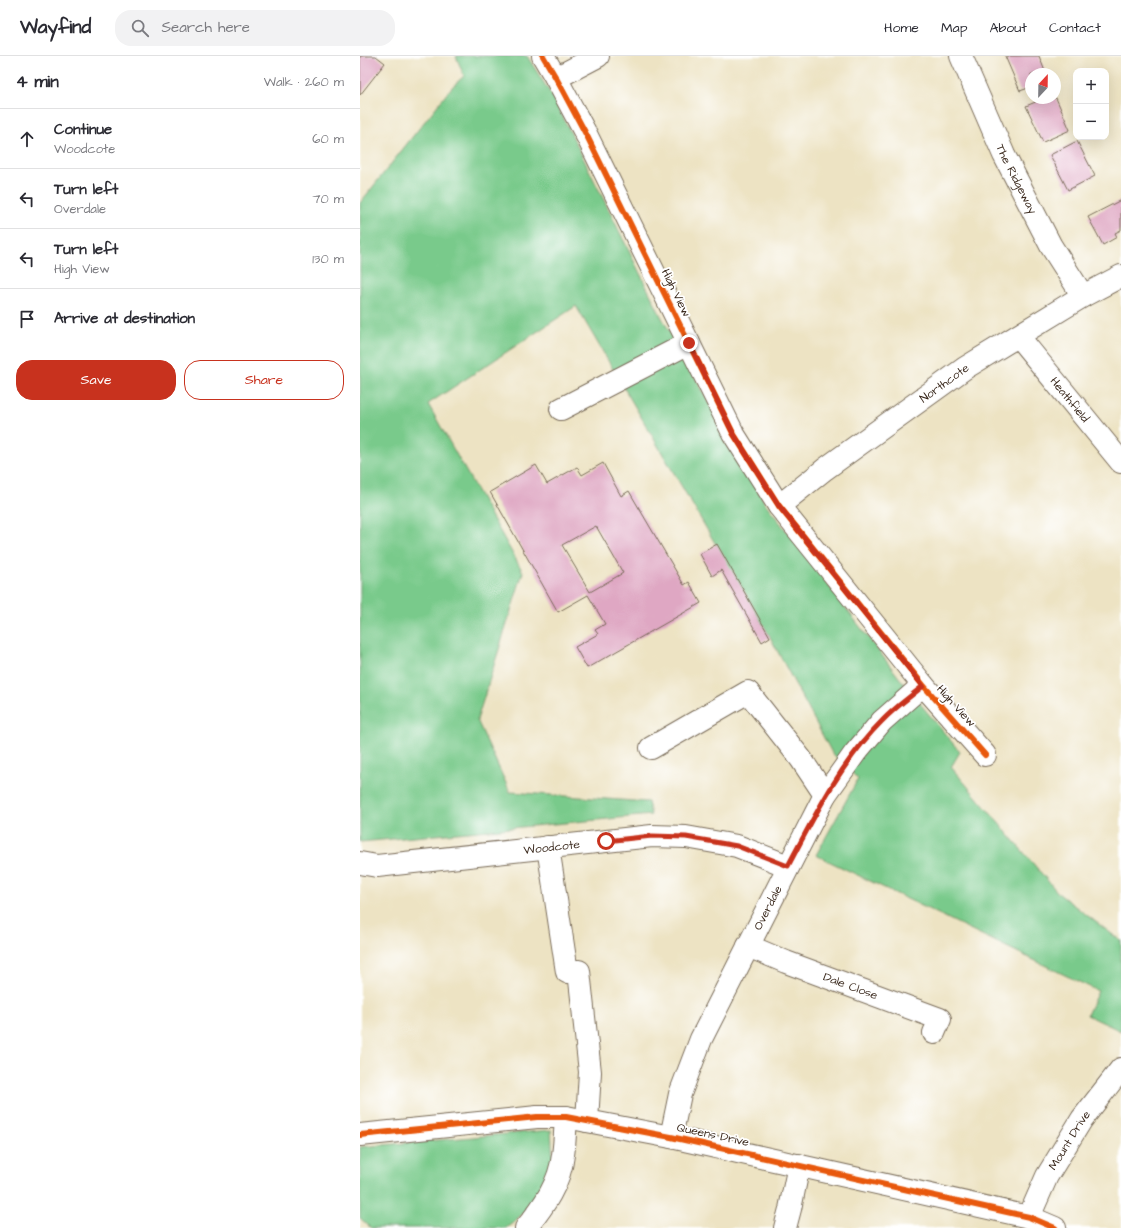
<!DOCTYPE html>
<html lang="en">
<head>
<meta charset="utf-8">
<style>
	:root { --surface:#fff; --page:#f2f2f3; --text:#2b2b33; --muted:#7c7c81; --line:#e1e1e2; --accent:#c8321e }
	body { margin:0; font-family:"Architects Daughter",sans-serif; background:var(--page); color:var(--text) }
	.controls { position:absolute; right:12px; top:12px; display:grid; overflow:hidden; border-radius:8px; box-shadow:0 4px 16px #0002 }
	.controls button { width:36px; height:36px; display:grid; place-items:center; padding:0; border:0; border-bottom:1px solid var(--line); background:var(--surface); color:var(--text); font:20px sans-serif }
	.compass { position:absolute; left:665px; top:12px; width:36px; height:36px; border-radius:50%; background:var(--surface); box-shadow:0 4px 16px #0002; rotate:22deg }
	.stop { position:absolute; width:12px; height:12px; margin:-9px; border:3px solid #c8321e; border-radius:50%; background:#fff }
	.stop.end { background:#c8321e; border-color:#fff; box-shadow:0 1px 4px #0008 }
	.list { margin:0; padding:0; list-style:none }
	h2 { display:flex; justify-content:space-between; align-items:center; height:52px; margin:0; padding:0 16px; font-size:17px }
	h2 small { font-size:13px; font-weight:400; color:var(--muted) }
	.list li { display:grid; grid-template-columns:26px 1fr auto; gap:12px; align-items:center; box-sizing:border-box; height:60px; padding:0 16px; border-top:1px solid var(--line) }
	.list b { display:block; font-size:15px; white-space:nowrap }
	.list p { margin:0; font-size:13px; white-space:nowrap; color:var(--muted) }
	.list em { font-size:13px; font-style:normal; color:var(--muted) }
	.actions { display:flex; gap:8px; padding:12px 16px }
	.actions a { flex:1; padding:9px 0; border:1px solid var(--accent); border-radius:16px; text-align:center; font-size:14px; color:var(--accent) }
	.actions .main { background:var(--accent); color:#fff }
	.icon { flex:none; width:22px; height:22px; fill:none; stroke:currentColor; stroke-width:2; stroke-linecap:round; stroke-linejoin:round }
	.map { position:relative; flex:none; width:761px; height:1172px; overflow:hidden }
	header { display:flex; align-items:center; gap:24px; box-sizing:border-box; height:56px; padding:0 20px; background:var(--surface); border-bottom:1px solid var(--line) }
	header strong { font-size:19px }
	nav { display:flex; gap:22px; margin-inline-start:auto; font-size:14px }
	.search { width:280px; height:36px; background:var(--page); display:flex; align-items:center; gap:10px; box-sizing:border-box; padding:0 14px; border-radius:16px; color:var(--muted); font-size:15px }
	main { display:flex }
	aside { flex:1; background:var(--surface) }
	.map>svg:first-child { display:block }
	.green { fill:#79ca8b; stroke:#5a7a54 }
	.building { fill:#dfa7c3; fill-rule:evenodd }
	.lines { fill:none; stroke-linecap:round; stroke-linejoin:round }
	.minor-casing { stroke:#796b58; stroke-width:24 }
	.minor { stroke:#fff; stroke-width:22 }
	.cycleway-casing { stroke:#fff; stroke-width:8 }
	.cycleway { stroke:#e8590c; stroke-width:6 }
	.route { stroke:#c8321e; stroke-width:5 }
	.labels { text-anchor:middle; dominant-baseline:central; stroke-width:3.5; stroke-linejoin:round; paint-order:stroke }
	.street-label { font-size:12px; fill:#3b2a1e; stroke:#fff }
</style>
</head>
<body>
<header>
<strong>Wayfind</strong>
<div class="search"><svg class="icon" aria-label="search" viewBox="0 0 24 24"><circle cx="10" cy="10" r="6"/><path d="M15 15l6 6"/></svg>Search here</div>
<nav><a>Home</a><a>Map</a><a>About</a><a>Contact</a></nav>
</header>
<main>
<aside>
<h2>4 min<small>Walk · 260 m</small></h2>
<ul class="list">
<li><svg class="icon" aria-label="ahead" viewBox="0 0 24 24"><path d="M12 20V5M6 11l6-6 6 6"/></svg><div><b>Continue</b><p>Woodcote</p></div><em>60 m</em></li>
<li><svg class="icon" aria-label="left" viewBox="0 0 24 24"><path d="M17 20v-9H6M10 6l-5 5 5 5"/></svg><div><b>Turn left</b><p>Overdale</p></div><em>70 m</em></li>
<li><svg class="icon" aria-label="left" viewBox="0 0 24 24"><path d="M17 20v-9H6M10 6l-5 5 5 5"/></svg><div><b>Turn left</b><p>High View</p></div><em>130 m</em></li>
<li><svg class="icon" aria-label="arrive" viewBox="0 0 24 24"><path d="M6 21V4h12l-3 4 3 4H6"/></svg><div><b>Arrive at destination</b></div></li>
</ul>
<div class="actions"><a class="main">Save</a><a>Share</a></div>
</aside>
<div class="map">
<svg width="761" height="1172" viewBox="0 0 761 1172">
	<rect width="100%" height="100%" fill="#fff"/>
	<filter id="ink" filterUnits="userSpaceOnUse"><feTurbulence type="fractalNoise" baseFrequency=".025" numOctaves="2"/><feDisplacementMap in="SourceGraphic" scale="8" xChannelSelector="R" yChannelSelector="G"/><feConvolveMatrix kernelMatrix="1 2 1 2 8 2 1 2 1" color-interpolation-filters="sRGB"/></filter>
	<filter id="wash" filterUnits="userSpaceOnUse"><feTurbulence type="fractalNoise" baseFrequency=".012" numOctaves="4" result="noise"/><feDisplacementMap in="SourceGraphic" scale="16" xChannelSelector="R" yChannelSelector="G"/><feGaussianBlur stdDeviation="0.9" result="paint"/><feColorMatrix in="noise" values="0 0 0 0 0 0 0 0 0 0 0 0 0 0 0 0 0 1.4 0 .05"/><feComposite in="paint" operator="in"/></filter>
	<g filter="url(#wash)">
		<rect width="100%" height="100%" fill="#ede3c3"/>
		<path class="green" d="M 96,0 L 167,0 L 194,43 L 301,260 L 405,447 L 544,628 L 600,696 L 591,711 L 699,838 L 761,885 L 761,975 L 727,959 L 738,935 L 456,799 L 498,723 L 472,697 L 410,581 L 216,250 L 68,348 L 163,516 L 117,664 L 150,736 L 288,746 L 291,759 L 0,786 L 0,147 L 92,31 L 104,20 Z
			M 191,1074 L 193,1105 L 176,1145 L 154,1166 L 146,1172 L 11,1172 L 0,1162 L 0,1091 Z"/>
		<g id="blocks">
			<path class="building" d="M 0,0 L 16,0 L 25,7 L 0,39 Z
				M 645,0 L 679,0 L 686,18 L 671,18 L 671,31 L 660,35 Z
				M 685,42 L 696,42 L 710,74 L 683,86 L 666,50 Z
				M 717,85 L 735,120 L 708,134 L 690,99 Z
				M 761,144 L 761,174 L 755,177 L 757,181 L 743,189 L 728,161 Z
				M 243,407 L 261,440 L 269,435 L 324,529 L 329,526 L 341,547 L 227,612 L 215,591 L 238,578 L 235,574 L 245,568 L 228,539 L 198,556 L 130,436 L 176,409 L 187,428 L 217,411 L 222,419 ZM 236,470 L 263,517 L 230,536 L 202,489 Z
				M 357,488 L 410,581 L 402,586 L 361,514 L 352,520 L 340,498 Z"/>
		</g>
	</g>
	<g filter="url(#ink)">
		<use href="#blocks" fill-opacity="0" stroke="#796b58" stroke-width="1"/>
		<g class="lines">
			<defs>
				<g id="minor">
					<path d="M 183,0 L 196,22 L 227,80 L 373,377 L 419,450 L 563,629 L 625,699"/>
					<path id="s1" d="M 601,0 L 644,99 L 691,190 L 723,240"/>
					<path d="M 196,22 L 238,0"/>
					<path id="s2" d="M 658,280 L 761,406"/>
					<path d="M 201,353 L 329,287"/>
					<path id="s3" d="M 419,450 L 465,413 L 605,312 L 723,240 L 761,220"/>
					<path d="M 291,692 L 388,636 L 441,703 L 465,739"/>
					<path d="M 188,791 L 207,916 L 219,915 L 230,1016 L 227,1065"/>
					<path id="s4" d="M 0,807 L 17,810 L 292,780 L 326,781 L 377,790 L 428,810"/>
					<path id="s5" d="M 388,890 L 426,906 L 580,963 L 574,977"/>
					<path d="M 0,1079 L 177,1061 L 206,1061 L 311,1081 L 669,1161 L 695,1172"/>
					<path id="s6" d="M 311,1081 L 320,1038 L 341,983 L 465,739 L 495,697 L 522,665 L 563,629"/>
					<path id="s7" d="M 669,1161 L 687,1120 L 722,1063 L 761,1013"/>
					<path d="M 166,1172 C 184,1150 200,1127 203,1099 C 205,1086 205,1074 206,1061"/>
					<path d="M 425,1172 L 430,1153 L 439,1109"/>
				</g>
			</defs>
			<use href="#minor" class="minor-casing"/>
			<use href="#minor" class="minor"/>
			<defs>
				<path id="cycleway" d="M 183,0 L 196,22 L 227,80 L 373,377 L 419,450 L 563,629 L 625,699
					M 0,1079 L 177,1061 L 206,1061 L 311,1081 L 669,1161 L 695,1172"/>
			</defs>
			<use href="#cycleway" class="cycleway-casing"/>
			<use href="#cycleway" class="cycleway"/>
		</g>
	</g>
	<g class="lines" filter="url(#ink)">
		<path class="route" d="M 246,785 L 292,780 L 326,781 L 377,790 L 428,810 C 455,759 481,706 522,665 C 534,652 550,641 563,630 L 419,450 L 373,377 L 329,287"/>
	</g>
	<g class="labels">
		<g class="street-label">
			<text stroke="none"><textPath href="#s1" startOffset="135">The Ridgeway</textPath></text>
			<text transform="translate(316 237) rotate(64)">High View</text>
			<text stroke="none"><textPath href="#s3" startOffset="206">Northcote</textPath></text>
			<text stroke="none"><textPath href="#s2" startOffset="82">Heathfield</textPath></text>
			<text transform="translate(596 650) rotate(48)">High View</text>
			<text stroke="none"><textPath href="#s4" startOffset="193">Woodcote</textPath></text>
			<text stroke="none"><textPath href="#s6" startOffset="250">Overdale</textPath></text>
			<text stroke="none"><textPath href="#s5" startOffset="110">Dale Close</textPath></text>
			<text transform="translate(353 1079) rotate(12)">Queens Drive</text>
			<text stroke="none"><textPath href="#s7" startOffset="87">Mount Drive</textPath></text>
		</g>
	</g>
</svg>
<div class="controls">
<button>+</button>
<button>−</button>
</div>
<svg class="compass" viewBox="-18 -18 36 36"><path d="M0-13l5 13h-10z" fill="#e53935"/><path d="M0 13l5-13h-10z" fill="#7c7c81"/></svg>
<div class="stop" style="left:246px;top:785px"></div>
<div class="stop end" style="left:329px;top:287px"></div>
</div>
</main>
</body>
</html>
